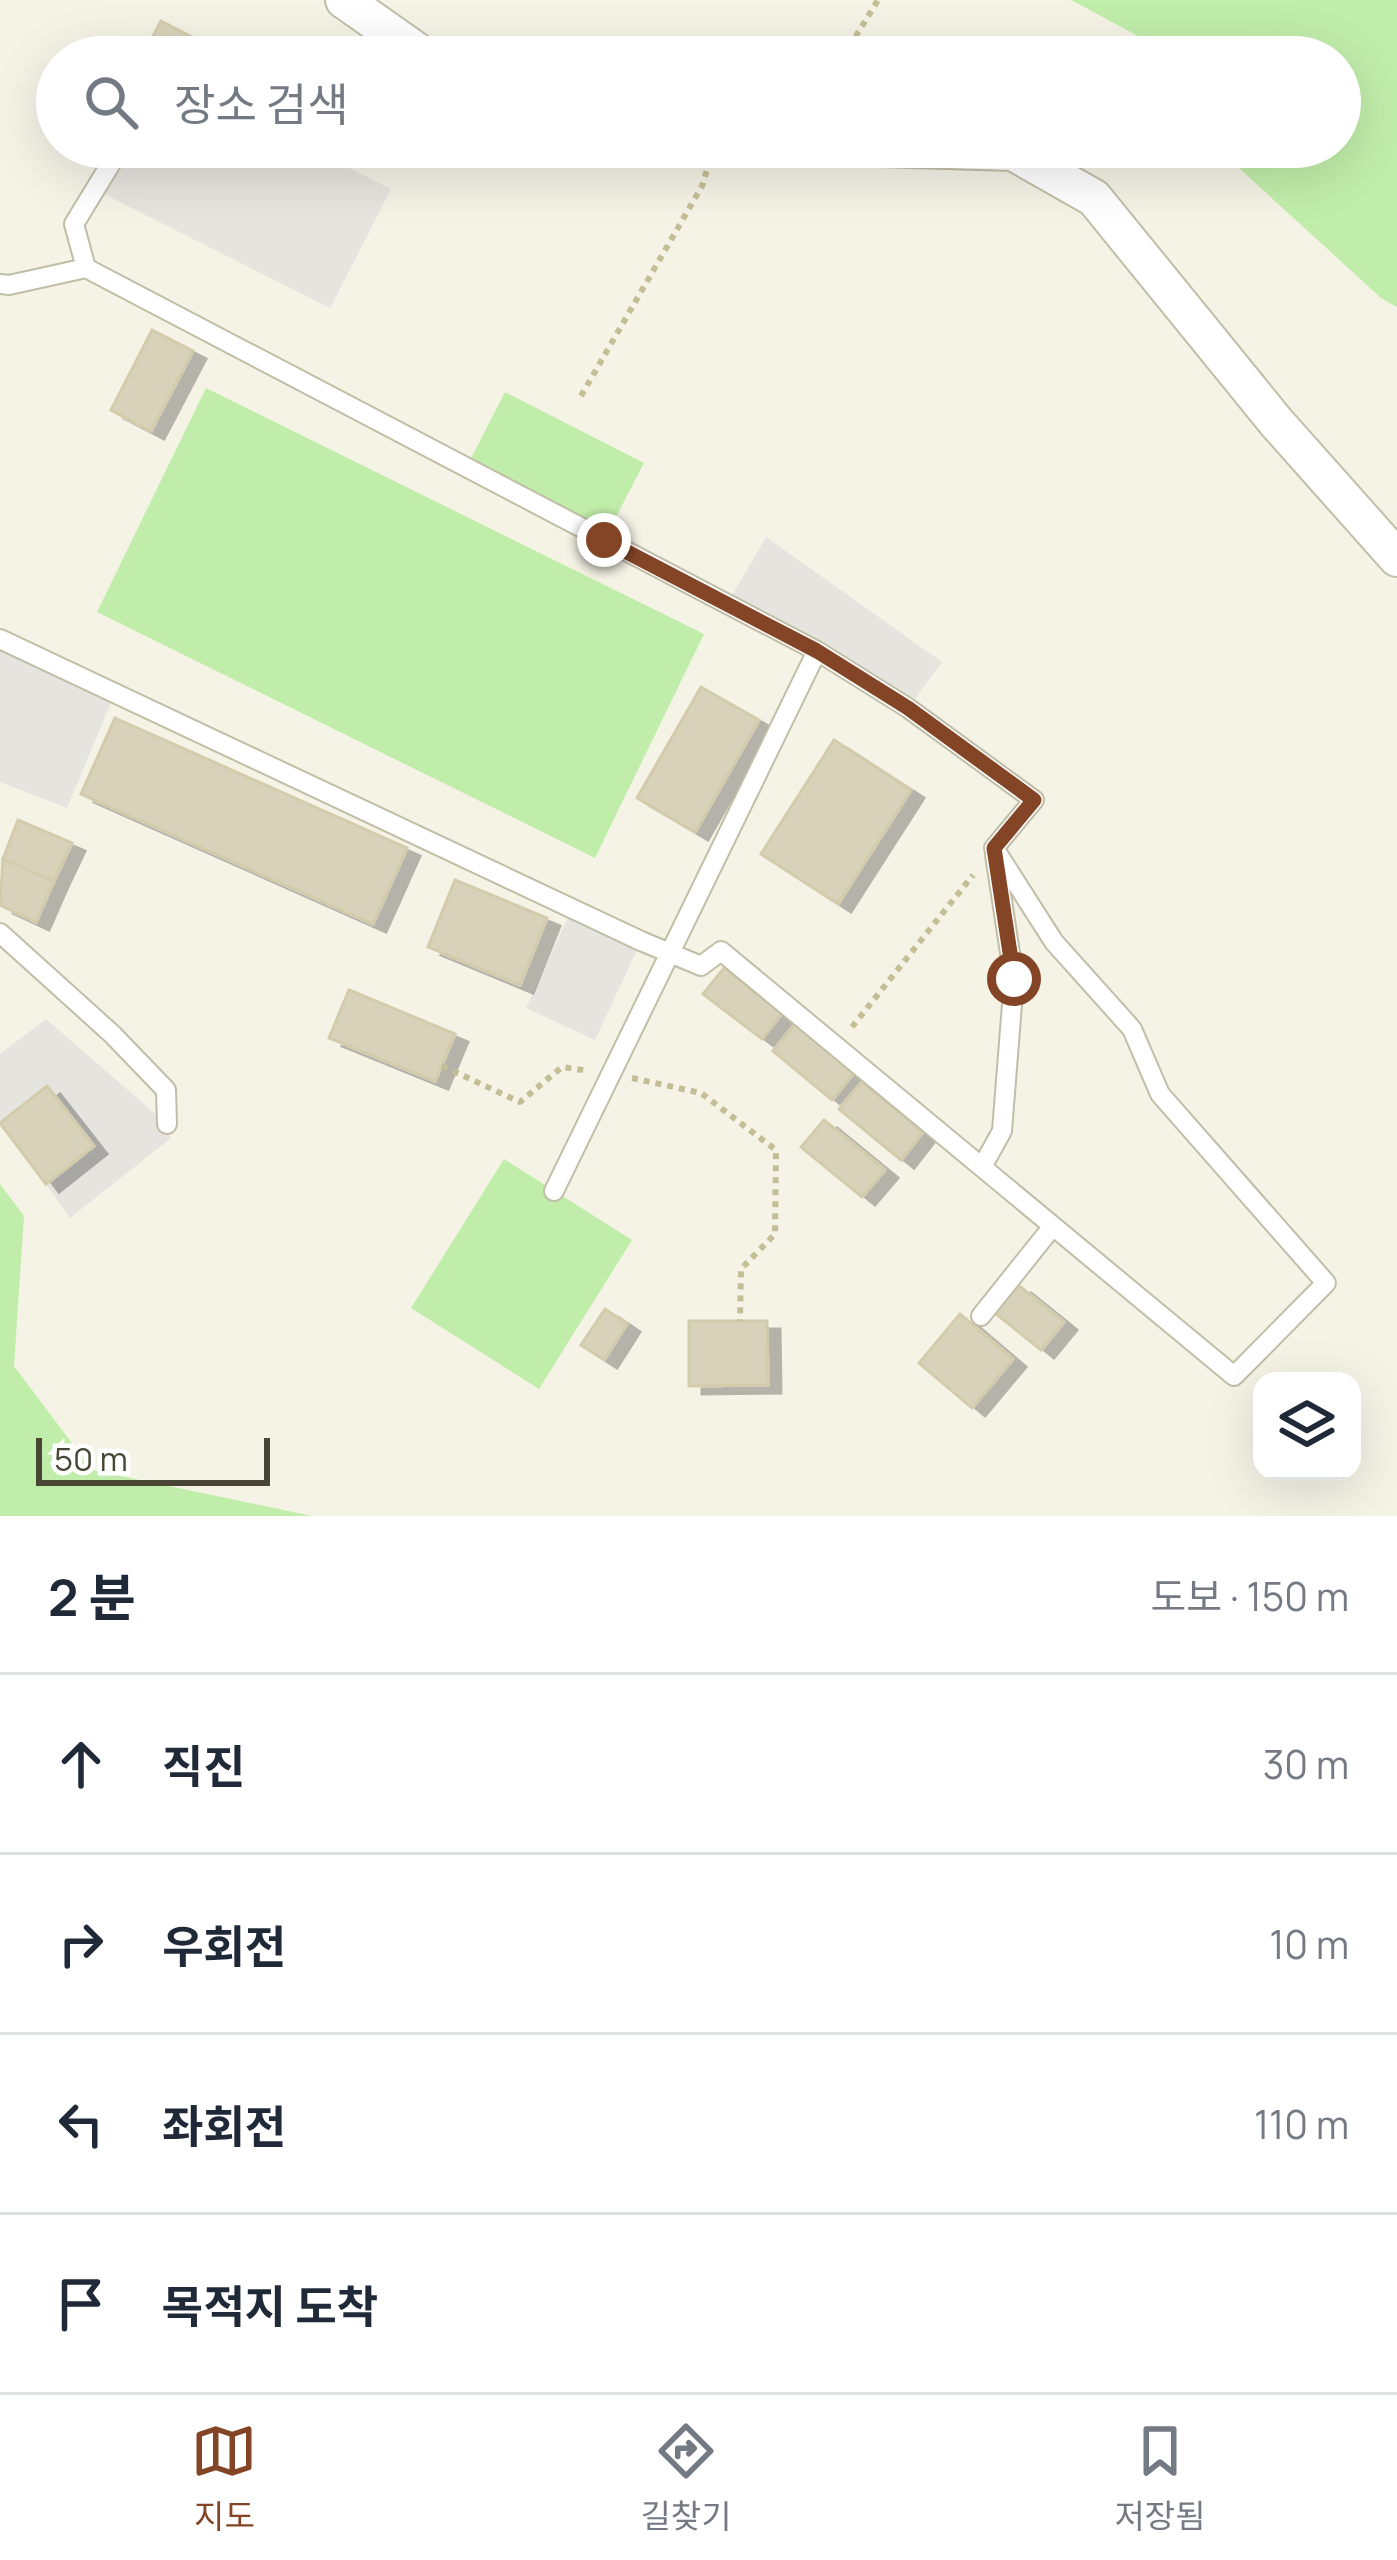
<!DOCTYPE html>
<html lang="ko">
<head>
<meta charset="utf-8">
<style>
	:root { --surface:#fff; --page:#f2f2f3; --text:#1f2937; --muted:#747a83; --line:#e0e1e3; --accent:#844526 }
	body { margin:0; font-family:Manrope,"Noto Sans KR",sans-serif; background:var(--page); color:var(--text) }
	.controls { position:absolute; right:36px; bottom:36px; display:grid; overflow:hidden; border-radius:24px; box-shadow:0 12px 48px #0002 }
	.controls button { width:108px; height:108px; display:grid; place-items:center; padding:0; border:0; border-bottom:3px solid var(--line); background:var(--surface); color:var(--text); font:60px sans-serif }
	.scale { position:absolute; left:36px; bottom:30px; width:234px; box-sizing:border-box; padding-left:12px; border:6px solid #484534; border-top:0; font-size:33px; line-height:42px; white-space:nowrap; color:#484534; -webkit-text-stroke:9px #fff; paint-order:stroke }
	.stop { position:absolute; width:36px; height:36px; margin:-27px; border:9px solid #844526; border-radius:50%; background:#fff }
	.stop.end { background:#844526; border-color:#fff; box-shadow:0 3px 12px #0008 }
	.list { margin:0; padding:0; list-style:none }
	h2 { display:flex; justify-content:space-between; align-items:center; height:156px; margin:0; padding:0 48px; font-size:51px }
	h2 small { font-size:39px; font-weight:400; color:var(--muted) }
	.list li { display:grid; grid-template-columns:78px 1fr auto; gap:36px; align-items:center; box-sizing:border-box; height:180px; padding:0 48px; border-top:3px solid var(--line) }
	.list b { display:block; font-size:45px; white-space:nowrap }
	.list em { font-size:39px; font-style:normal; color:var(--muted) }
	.icon { flex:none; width:66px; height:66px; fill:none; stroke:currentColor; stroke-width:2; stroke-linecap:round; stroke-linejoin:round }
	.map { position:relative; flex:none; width:1397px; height:1516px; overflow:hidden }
	.search { position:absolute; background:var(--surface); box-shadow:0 12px 48px #0002; left:36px; right:36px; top:36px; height:132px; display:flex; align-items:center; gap:30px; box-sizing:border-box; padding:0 42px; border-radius:66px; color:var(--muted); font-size:45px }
	.sheet { height:876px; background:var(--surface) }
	nav { display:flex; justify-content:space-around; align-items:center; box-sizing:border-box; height:168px; border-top:3px solid var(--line); background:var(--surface); font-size:33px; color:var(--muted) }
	nav a { display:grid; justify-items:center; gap:6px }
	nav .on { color:var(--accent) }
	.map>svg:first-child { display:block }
	.green { fill:#c1edaa }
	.parking { fill:#e5e4de }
	.building { fill:#d8d2ba; stroke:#d3ccac; stroke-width:3; filter:url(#shadow) }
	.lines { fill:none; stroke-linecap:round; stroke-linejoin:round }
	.service-casing { stroke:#c1bea7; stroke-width:22 }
	.minor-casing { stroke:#c1bea7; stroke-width:40 }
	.path { stroke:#c4be97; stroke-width:6; stroke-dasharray:6 6; stroke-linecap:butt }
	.service { stroke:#fff; stroke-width:18 }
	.minor { stroke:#fff; stroke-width:36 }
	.route { stroke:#844526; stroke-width:15 }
</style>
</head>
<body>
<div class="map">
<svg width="1397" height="1516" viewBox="0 0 1397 1516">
	<defs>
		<filter id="shadow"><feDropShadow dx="13" dy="8" stdDeviation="0" flood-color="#0004"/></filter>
	</defs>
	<rect width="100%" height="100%" fill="#f5f3e6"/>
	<path class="green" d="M 1071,0 L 1397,0 L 1397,307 L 1381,298 L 1216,147 L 1340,147 L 1340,57 L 1150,57 L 1138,36 Z
		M 206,388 L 704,634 L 595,858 L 97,612 Z
		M 505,392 L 644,463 L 604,540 L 466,468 Z
		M 504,1159 L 632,1240 L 539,1389 L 411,1308 Z
		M 0,1184 L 24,1216 L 14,1366 L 92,1470 L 312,1516 L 0,1516 Z"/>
	<path class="parking" d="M 120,147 L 308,147 L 391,189 L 330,308 L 98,191 Z
		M 766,537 L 942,662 L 908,708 L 727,604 Z
		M 0,639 L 115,693 L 67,808 L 0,782 Z
		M 572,909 L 641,941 L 595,1040 L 526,1008 Z
		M 46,1019 L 167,1124 L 171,1138 L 70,1218 L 46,1184 L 94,1145 L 47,1087 L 0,1123 L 0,1054 Z"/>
	<path class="building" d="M 161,21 L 231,57 L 142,57 Z
		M 152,330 L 193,351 L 151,431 L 111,410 Z
		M 701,687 L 759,720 L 695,832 L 637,798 Z
		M 115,718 L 407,848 L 373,924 L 81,794 Z
		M 834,740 L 911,790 L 838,904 L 761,854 Z
		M 18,820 L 72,843 L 54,881 L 3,859 Z
		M 3,859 L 54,881 L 36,922 L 0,905 Z
		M 455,880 L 547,918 L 520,985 L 428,947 Z
		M 724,968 L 782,1013 L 762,1039 L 703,994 Z
		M 349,990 L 455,1034 L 435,1081 L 329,1038 Z
		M 795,1024 L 854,1073 L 832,1100 L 773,1051 Z
		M 862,1082 L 923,1132 L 901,1160 L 839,1109 Z
		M 47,1086 L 94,1146 L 46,1184 L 0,1123 Z
		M 824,1120 L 885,1170 L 862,1197 L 801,1147 Z
		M 1018,1285 L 1064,1322 L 1041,1350 L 995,1313 Z
		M 605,1309 L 627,1324 L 604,1360 L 581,1345 Z
		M 960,1314 L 1013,1359 L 972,1408 L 919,1363 Z
		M 689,1321 L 767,1321 L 768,1385 L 689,1386 Z"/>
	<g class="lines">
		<defs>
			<path id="service" d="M 86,268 L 74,224 L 113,160
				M 0,284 L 9,285 L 86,268 L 817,651 L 554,1191
				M 0,639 L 641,941 L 701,966 L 721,951 L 1234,1376 L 1326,1283 L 1160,1094 L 1132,1029 L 1054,942 L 994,848 L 1034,800 L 908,708 L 817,651
				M 0,933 L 112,1034 L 166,1090 L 167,1124
				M 982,1167 L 1002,1131 L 1014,979 L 995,855
				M 981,1316 L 1053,1226"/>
			<path id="minor" d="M 344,0 L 425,57
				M 846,147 L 1013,152 L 1094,198 L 1276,422 L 1397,558"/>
		</defs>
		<use href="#service" class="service-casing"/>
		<use href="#minor" class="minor-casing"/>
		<path class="path" d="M 843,57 L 878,0
			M 581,396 L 702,186 L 714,147
			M 852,1027 L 973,875
			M 442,1066 L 520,1102 L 562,1067 L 589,1071
			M 632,1078 L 701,1093 L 776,1150 L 775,1234 L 741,1269 L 740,1321"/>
		<use href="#service" class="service"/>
		<use href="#minor" class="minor"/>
	</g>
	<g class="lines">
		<path class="route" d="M 604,540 L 817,651 L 908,708 L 1034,800 L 994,848 L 1014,979"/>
	</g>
</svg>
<div class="controls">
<button><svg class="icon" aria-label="layers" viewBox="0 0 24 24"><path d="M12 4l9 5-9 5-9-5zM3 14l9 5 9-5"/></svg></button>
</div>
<div class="scale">50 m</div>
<div class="stop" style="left:1014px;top:979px"></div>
<div class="stop end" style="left:604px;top:540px"></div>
<div class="search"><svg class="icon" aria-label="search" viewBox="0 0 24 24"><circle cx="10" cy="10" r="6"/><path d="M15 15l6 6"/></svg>장소 검색</div>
</div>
<section class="sheet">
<h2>2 분<small>도보 · 150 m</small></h2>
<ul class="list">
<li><svg class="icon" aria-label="ahead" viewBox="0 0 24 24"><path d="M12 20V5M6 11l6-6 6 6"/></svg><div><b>직진</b></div><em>30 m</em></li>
<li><svg class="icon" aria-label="right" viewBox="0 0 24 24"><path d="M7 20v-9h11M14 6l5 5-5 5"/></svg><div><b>우회전</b></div><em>10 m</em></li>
<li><svg class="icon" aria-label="left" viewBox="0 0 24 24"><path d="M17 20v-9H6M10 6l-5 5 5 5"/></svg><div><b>좌회전</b></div><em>110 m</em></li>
<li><svg class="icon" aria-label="arrive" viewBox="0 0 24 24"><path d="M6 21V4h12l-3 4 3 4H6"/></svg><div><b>목적지 도착</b></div></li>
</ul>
</section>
<nav>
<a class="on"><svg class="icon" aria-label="map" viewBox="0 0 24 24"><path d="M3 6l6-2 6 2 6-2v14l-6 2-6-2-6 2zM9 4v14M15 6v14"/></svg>지도</a>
<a><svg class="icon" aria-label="directions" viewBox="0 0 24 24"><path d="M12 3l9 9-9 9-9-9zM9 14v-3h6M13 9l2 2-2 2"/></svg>길찾기</a>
<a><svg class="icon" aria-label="saved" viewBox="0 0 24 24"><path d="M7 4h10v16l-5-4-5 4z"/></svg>저장됨</a>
</nav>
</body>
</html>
